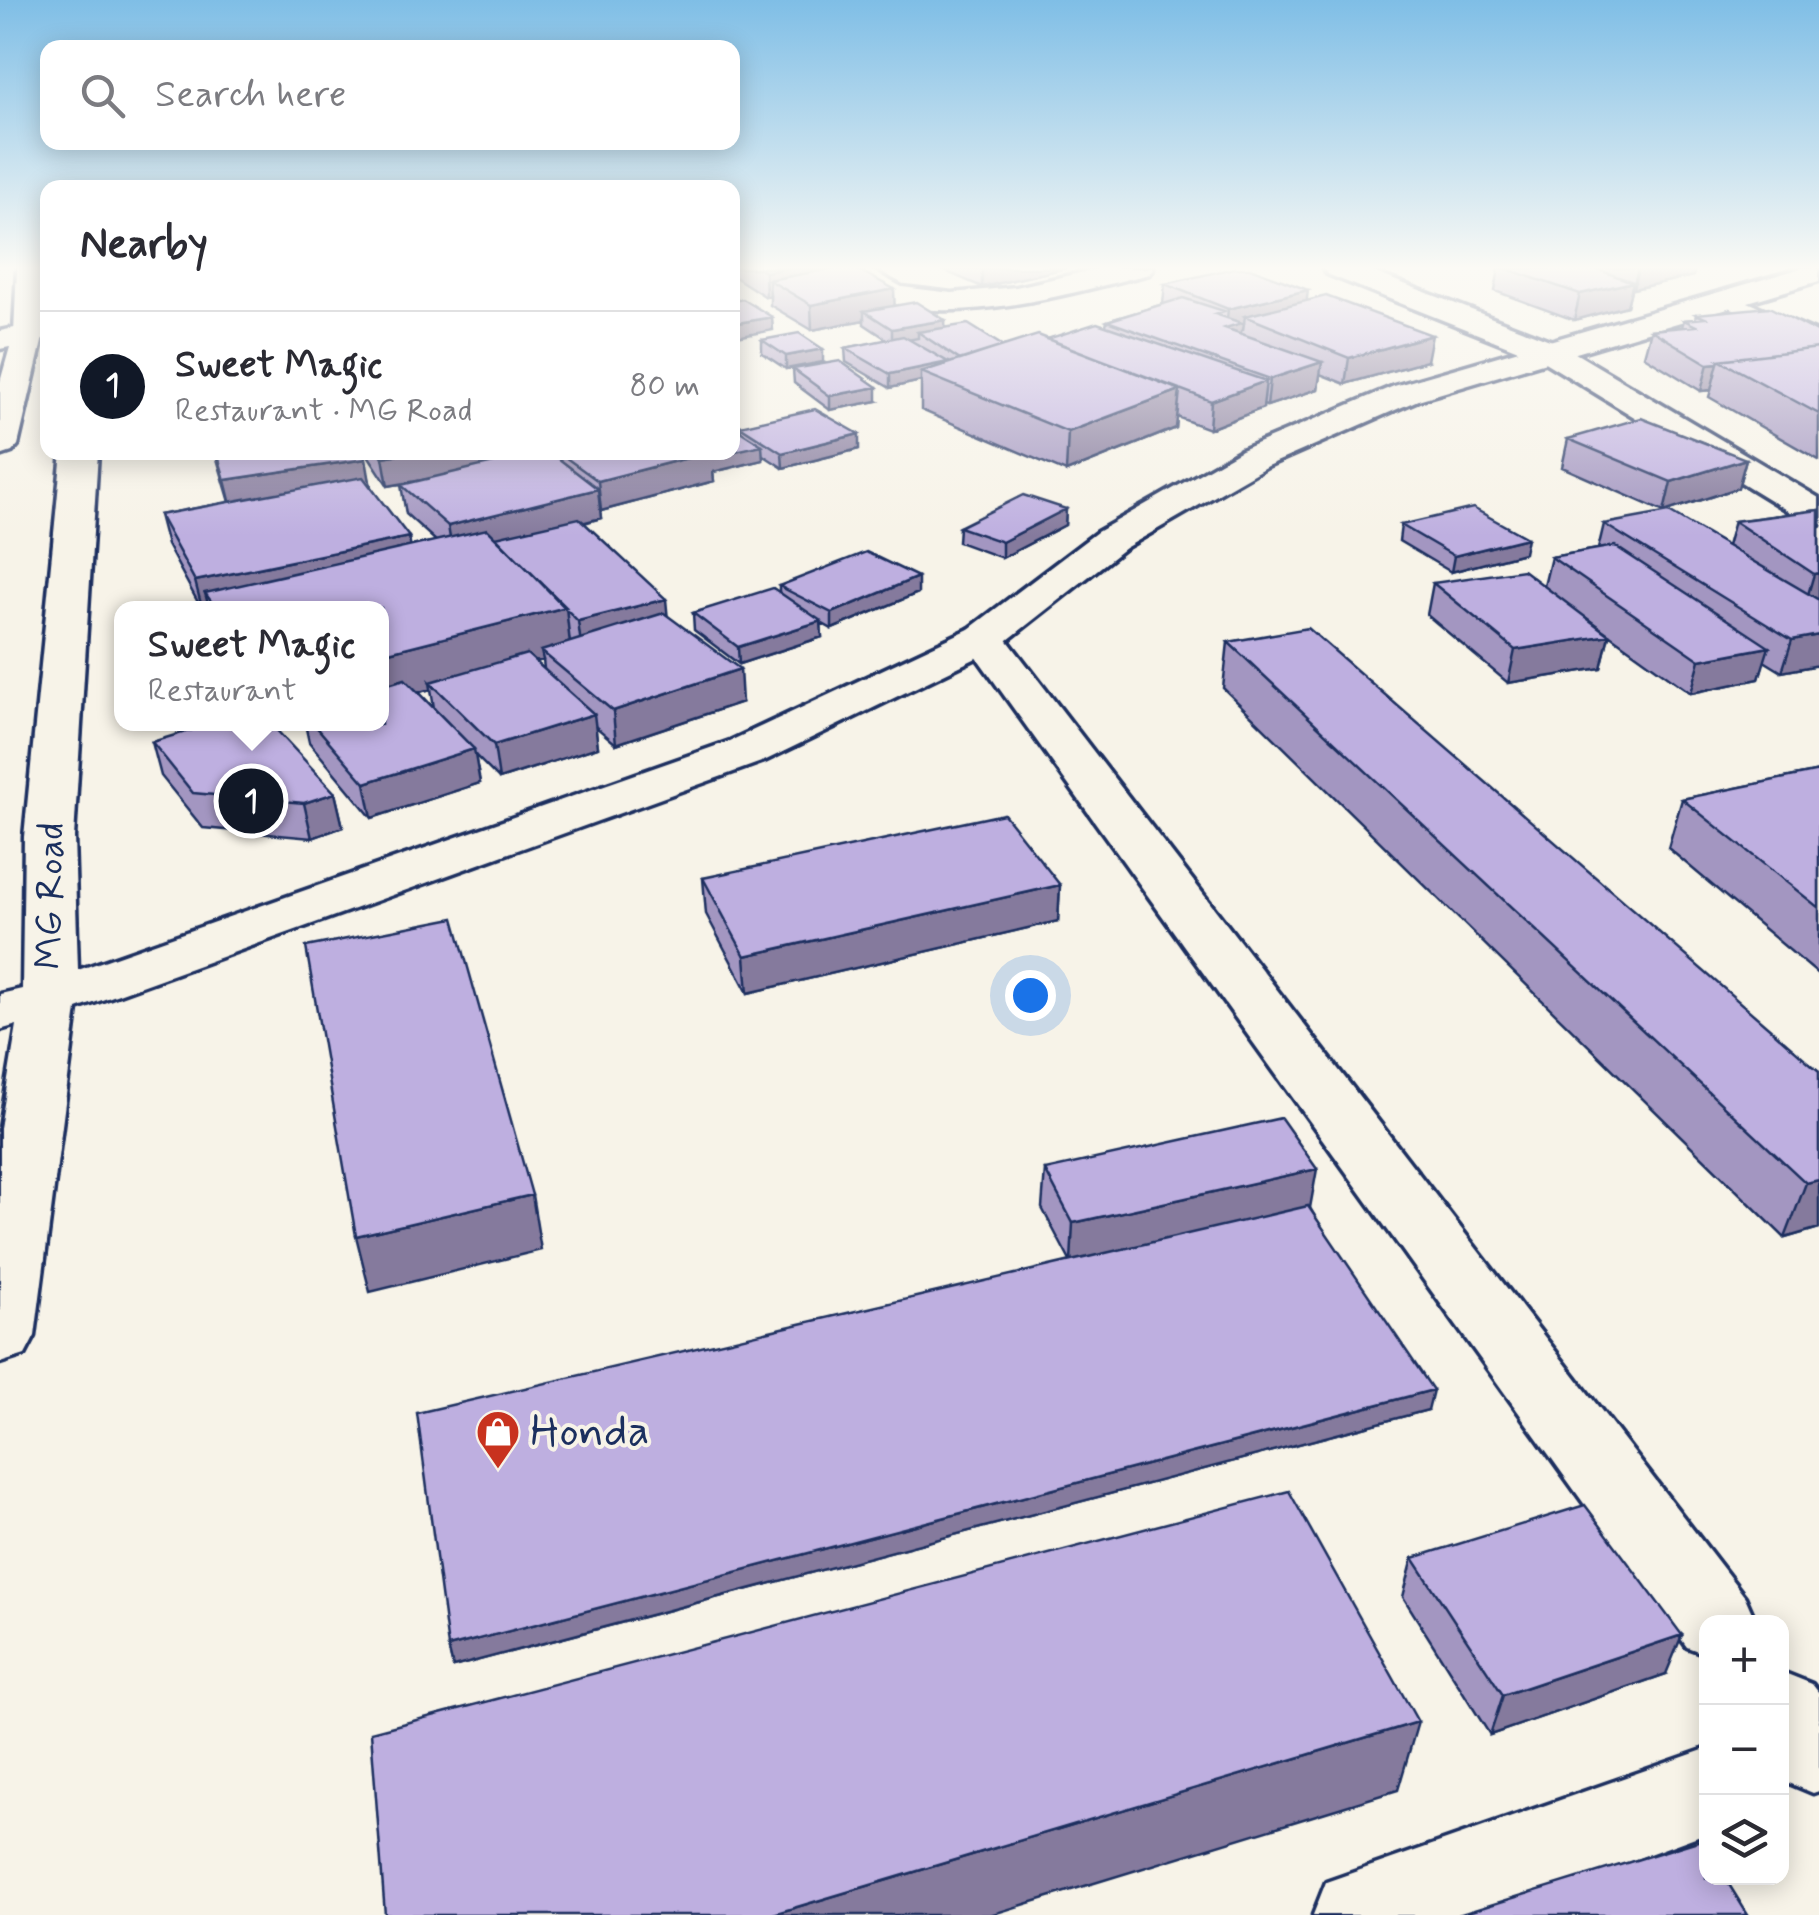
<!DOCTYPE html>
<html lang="en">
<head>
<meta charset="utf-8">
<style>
	:root { --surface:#fff; --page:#f2f2f3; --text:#2b2b33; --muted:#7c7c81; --line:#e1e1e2; --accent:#111827 }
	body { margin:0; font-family:Mynerve,sans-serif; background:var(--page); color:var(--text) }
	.controls { position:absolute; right:30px; bottom:30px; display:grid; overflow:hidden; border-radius:20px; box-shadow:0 5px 25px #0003 }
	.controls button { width:90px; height:90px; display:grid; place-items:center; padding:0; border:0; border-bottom:2px solid var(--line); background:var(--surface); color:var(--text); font:50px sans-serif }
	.you { position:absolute; left:1030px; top:995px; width:35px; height:35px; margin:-25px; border:8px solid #fff; border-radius:50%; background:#1a73e8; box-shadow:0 0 0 15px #1a73e833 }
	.badge { display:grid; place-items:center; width:65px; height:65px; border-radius:50%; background:var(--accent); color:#fff; font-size:32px; font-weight:700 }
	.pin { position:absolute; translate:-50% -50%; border:5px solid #fff; box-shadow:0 2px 10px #0006 }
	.popup { position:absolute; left:114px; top:601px; width:275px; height:130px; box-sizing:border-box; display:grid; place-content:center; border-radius:20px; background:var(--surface); filter:drop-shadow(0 2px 8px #0005); font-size:32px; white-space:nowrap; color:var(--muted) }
	.popup b { font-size:38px; color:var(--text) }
	.popup::after { content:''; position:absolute; left:50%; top:100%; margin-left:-20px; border:20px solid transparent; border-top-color:var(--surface) }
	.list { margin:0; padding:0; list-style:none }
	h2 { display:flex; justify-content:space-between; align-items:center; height:130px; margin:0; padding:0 40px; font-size:42px }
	h2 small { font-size:32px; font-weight:400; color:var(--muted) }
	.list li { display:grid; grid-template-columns:65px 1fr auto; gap:30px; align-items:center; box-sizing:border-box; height:150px; padding:0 40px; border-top:2px solid var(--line) }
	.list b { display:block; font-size:38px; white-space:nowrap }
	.list p { margin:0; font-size:32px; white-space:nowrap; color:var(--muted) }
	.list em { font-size:32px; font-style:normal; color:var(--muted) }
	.icon { flex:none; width:55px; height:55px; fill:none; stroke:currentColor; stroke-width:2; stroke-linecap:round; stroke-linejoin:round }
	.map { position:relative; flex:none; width:1819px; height:1915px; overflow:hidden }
	.search { position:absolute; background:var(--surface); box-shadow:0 5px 25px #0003; left:40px; top:40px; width:700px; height:110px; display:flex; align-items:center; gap:25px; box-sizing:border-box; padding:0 35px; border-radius:20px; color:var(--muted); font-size:38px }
	.panel { position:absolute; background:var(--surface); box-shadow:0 5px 25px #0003; left:40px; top:180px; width:700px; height:280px; border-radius:20px }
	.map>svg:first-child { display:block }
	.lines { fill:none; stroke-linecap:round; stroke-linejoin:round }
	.lane-casing { stroke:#1b2f5e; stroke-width:7 }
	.street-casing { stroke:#1b2f5e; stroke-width:7 }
	.secondary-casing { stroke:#1b2f5e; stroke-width:7 }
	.lane { fill:#f7f3e8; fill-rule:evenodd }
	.street { fill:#f7f3e8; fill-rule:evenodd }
	.secondary { fill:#f7f3e8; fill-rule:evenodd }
	.wall { fill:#a396c1; stroke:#1b2f5e; stroke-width:2.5; fill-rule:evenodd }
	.shaded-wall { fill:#857a9d; stroke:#1b2f5e; stroke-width:2.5 }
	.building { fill:#beafe0; stroke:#1b2f5e; stroke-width:2.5 }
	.labels { text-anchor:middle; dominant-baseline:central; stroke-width:8; stroke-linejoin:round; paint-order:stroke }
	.street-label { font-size:38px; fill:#1b2f5e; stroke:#f7f3e8 }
	.near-poi-label { font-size:45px; fill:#1b2f5e; stroke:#f7f3e8; text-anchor:start }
</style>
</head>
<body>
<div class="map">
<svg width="1819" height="1915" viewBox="0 0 1819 1915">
	<rect width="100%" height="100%" fill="#f7f3e8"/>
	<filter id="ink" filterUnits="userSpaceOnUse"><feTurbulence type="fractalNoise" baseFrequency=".01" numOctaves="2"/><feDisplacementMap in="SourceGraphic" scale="20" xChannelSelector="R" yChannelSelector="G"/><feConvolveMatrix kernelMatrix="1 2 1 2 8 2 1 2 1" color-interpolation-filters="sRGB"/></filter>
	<g filter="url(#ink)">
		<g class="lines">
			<defs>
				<path id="lane" d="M 1727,293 L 1819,333 L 1819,346 L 1720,303 L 1718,299 Z"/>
				<path id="street" d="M 832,268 L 866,268 L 902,287 L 952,293 L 1016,287 L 1102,268 L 1153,268 L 1149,274 C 1071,293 890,348 832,268 Z
					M 1323,268 L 1363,268 L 1560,344 L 1819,498 L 1819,525 L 1806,522 L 1538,358 L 1327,274 Z
					M 48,321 L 48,339 L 0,349 L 0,331 Z
					M 984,625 L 999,629 L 1745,1597 L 1756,1622 L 1706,1622 L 1706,1654 L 1687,1647 L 963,638 L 969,629 Z
					M 1782,1672 L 1812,1684 L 1819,1693 L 1819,1791 L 1813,1793 L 1782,1780 Z
					M 1706,1749 L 1706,1833 L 1484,1915 L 1313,1915 L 1326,1882 Z"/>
				<path id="secondary" d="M 17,268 L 45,268 L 44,333 L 18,445 L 12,452 L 0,456 L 0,382 L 14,333 Z
					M 1802,268 L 1819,268 L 1819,281 L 1418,400 L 1267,466 L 1125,548 L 999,647 L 764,761 L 77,1009 L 35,1336 L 25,1355 L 0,1363 L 0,1128 L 17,1025 L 0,1030 L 0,994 L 22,989 L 24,837 L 62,452 L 98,452 L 74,837 L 78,970 L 730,741 L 969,629 L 1097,532 L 1241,450 L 1394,386 Z"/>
			</defs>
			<use href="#lane" class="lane-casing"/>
			<use href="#street" class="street-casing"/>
			<use href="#secondary" class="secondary-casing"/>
			<use href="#lane" class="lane"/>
			<use href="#street" class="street"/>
			<use href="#secondary" class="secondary"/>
		</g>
		<path class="wall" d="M 732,268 L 855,268 L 894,306 L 945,320 L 945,328 L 1003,346 L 1047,339 L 1106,326 L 1107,321 L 1163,304 L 1165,284 L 1306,301 L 1427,361 L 1345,384 L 1320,374 L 1318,389 L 1267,406 L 1263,405 L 1263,408 L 1209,429 L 1177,417 L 1176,428 L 1066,472 L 921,410 L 921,381 L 890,388 L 846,362 L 845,348 L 888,340 L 864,324 L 864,320 L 812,330 L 770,305 L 770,296 L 766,297 L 732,275 Z
			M 938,268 L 1066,268 L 982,287 Z
			M 1499,268 L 1695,268 L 1693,276 L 1631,289 L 1627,306 L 1574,320 L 1495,291 Z
			M 1696,314 L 1819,333 L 1819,460 L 1709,397 L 1711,390 L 1701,391 L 1644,356 L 1651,330 L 1682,327 L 1684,320 L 1695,319 Z
			M 762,340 L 823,362 L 786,369 L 762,353 Z
			M 793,369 L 877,401 L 830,410 L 794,383 Z
			M 740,426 L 859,449 L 783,468 L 763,455 L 763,460 L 713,472 L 714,481 L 601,511 L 600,509 L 601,518 L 584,523 L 742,702 L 616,744 L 595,726 L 598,747 L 499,779 L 475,755 L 480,783 L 372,818 L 309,742 L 305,724 L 381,724 L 381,608 L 201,608 L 167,545 L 159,515 L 230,502 L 215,452 L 363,452 L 371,487 L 411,546 L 436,541 L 406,514 L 401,485 L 418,481 L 388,486 L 366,452 L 483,452 L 485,465 L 540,452 L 732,452 L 741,431 ZM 543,660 L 544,669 L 535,662 ZM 431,689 L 434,708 L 419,692 Z
			M 1568,439 L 1746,459 L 1738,488 L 1664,512 L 1562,467 Z
			M 1066,509 L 1065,525 L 1002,558 L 958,542 L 959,527 Z
			M 1819,510 L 1819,665 L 1782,672 L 1764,661 L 1759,679 L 1691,693 L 1585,617 L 1609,635 L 1601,668 L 1508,683 L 1427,615 L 1433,583 L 1544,586 L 1551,557 L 1598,549 L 1604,524 L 1727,546 L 1734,521 Z
			M 1401,525 L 1524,553 L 1451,572 L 1399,541 Z
			M 779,586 L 918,593 L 832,629 L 821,623 L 822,637 L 739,664 L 694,630 L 693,613 L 779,592 Z
			M 1228,642 L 1819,1071 L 1819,1228 L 1785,1238 L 1223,688 Z
			M 152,742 L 335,793 L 343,827 L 312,838 L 203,828 L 161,776 Z
			M 1819,771 L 1819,975 L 1668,848 L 1682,799 Z
			M 703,878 L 1060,885 L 1058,921 L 748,993 L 706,914 Z
			M 1045,1170 L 1310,1208 L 1428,1410 L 453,1667 L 448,1647 L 1070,1261 L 1042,1208 Z
			M 1413,1558 L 1666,1674 L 1490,1735 L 1403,1597 Z"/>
		<path class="shaded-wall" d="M 790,268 L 847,268 L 769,280 L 770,296 L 766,297 L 765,272 Z
			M 982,268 L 1066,268 L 982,287 Z
			M 1638,268 L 1695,268 L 1693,276 L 1633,289 Z
			M 1633,282 L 1627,306 L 1574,320 L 1580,294 Z
			M 894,289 L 895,314 L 864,311 L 864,320 L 812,330 L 811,305 Z
			M 1308,290 L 1305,315 L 1245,316 L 1243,330 L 1241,331 L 1239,349 L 1226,328 L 1228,309 Z
			M 772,317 L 773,330 L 732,338 L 732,324 Z
			M 945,320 L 945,333 L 918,332 L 918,338 L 892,343 L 892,329 Z
			M 1432,335 L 1427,361 L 1345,384 L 1349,358 Z
			M 823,349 L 823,362 L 786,369 L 786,356 Z
			M 948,362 L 948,375 L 921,372 L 921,381 L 890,388 L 890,374 Z
			M 1322,362 L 1318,389 L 1267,406 L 1270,379 Z
			M 1718,363 L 1711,390 L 1701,391 L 1708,364 Z
			M 1266,381 L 1263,408 L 1209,429 L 1211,401 Z
			M 877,387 L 877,401 L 830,410 L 830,396 Z
			M 1180,390 L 1176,428 L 1066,472 L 1068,432 Z
			M 859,434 L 859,449 L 783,468 L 782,453 Z
			M 762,445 L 763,460 L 713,472 L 714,481 L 601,511 L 598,481 L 711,452 Z
			M 410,452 L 483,452 L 486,469 L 388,486 L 383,457 Z
			M 366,459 L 371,488 L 232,509 L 225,480 Z
			M 1746,459 L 1738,488 L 1664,512 L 1671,482 Z
			M 598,489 L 601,518 L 453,556 L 448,526 Z
			M 1066,509 L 1065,525 L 1002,558 L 1002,542 Z
			M 409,537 L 414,568 L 205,593 L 209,608 L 202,608 L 195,581 Z
			M 1527,538 L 1524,553 L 1451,572 L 1454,556 Z
			M 1819,573 L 1819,603 L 1805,605 L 1814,574 Z
			M 918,577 L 918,593 L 832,629 L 832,613 Z
			M 666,599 L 669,631 L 582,653 L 578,621 Z
			M 566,607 L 571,653 L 541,651 L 543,660 L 435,688 L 430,682 L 431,689 L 381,702 L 381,654 Z
			M 821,621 L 822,637 L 739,664 L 738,647 Z
			M 1609,635 L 1601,668 L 1508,683 L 1515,650 Z
			M 1819,635 L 1819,665 L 1782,672 L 1792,640 Z
			M 1769,647 L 1759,679 L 1691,693 L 1700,660 Z
			M 740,669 L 742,702 L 616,744 L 613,711 Z
			M 594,714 L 598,747 L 499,779 L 494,745 Z
			M 276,724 L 300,724 L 277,729 Z
			M 474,749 L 480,783 L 372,818 L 365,783 Z
			M 335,793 L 343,827 L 312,838 L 304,803 Z
			M 1060,885 L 1058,921 L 748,993 L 745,956 Z
			M 1317,1169 L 1310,1208 L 1071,1262 L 1073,1223 Z
			M 1819,1180 L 1819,1228 L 1785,1238 L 1806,1183 Z
			M 532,1195 L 541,1250 L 370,1292 L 356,1236 Z
			M 1433,1390 L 1428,1410 L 453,1667 L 448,1647 Z
			M 1682,1635 L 1666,1674 L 1490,1735 L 1503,1695 Z
			M 1418,1722 L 1398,1790 L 990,1915 L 770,1915 Z"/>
		<path class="building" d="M 758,268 L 790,268 L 765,272 Z
			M 836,268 L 855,268 L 894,289 L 811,305 L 769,280 Z
			M 1234,268 L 1250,268 L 1308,290 L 1228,309 L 1165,284 Z
			M 1504,268 L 1593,268 L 1633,282 L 1580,294 Z
			M 1326,296 L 1432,335 L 1349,358 L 1245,316 Z
			M 1183,298 L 1224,311 L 1215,314 L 1242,323 L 1225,328 L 1322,362 L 1270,379 L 1107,321 Z
			M 743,299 L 772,317 L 732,324 L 732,301 Z
			M 916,302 L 945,320 L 892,329 L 864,311 Z
			M 1769,307 L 1819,333 L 1819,348 L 1719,360 L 1718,363 L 1708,364 L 1651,330 L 1696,326 L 1684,320 L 1705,318 L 1696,314 Z
			M 1097,323 L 1266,381 L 1211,401 L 1047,339 Z
			M 968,324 L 1003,346 L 960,360 L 918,332 Z
			M 799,333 L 823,349 L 786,356 L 762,340 Z
			M 1038,335 L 1180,390 L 1068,432 L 921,372 Z
			M 903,336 L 948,362 L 890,374 L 845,348 Z
			M 1819,348 L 1819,414 L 1719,360 Z
			M 840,361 L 877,387 L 830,396 L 793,369 Z
			M 815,409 L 859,434 L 782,453 L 740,426 Z
			M 1641,418 L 1746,459 L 1671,482 L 1568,439 Z
			M 732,426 L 762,445 L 732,452 Z
			M 217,452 L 363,452 L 366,459 L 225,480 Z
			M 380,452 L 410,452 L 383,457 Z
			M 540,452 L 550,452 L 598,489 L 448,526 L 401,485 Z
			M 558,452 L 711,452 L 598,481 Z
			M 712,452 L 732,452 L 712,457 Z
			M 363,477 L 409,537 L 195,581 L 159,515 Z
			M 1023,495 L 1066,509 L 1002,542 L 959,527 Z
			M 1473,508 L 1527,538 L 1454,556 L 1401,525 Z
			M 1819,510 L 1819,573 L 1814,574 L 1734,521 Z
			M 1669,512 L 1819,600 L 1819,635 L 1792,640 L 1604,524 Z
			M 579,518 L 666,599 L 578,621 L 496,537 Z
			M 487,529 L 566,607 L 381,654 L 381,608 L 216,608 L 205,593 Z
			M 1615,546 L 1769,647 L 1700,660 L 1551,557 Z
			M 866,552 L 918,577 L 832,613 L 779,586 Z
			M 1523,570 L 1609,635 L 1515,650 L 1433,583 Z
			M 773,588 L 821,621 L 738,647 L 693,613 Z
			M 664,613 L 740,669 L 613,711 L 541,651 Z
			M 1308,628 L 1819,1071 L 1819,1180 L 1806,1183 L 1228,642 Z
			M 527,654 L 594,714 L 494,745 L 430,682 Z
			M 405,679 L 474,749 L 365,783 L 314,724 L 381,724 L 381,686 Z
			M 212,724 L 271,724 L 335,793 L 304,803 L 193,793 L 152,742 Z
			M 1819,771 L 1819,908 L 1682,799 Z
			M 1004,814 L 1060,885 L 745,956 L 703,878 Z
			M 454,918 L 532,1195 L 356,1236 L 306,947 Z
			M 1281,1118 L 1317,1169 L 1073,1223 L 1045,1170 Z
			M 1308,1206 L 1433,1390 L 448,1647 L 417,1413 Z
			M 1289,1491 L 1418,1722 L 770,1915 L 385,1915 L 371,1732 Z
			M 1585,1505 L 1682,1635 L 1503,1695 L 1413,1558 Z
			M 1701,1840 L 1706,1849 L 1706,1878 L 1725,1878 L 1748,1915 L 1458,1915 Z"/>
	</g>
	<linearGradient id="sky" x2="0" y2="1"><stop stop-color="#7fbee6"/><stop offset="0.5" stop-color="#fbfaf5"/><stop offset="1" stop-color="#fbfaf5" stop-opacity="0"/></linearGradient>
	<rect width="1819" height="536" fill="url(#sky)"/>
	<defs>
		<symbol id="shop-pin" viewBox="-11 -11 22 30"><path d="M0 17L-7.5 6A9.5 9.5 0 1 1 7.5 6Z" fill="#c8321e" stroke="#f7f3e8"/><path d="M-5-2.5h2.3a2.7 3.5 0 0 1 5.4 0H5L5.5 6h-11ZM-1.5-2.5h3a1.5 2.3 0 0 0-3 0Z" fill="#fff"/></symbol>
	</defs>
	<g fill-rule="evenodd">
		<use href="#shop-pin" x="473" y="1407" width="50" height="68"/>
	</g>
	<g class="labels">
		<g class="street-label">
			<text transform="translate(51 896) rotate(-89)">MG Road</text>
		</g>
		<g class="near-poi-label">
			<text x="530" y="1432">Honda</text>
		</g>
	</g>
</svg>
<div class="controls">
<button>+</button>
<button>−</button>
<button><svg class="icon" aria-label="layers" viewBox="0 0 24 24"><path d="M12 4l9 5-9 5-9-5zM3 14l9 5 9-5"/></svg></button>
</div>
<div class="you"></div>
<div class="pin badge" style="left:251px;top:801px">1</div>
<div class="popup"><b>Sweet Magic</b>Restaurant</div>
<div class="search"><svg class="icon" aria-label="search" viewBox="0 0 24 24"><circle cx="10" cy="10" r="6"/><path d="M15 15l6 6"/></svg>Search here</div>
<section class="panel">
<h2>Nearby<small></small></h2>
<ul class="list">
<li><span class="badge">1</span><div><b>Sweet Magic</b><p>Restaurant · MG Road</p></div><em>80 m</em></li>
</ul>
</section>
</div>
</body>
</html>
